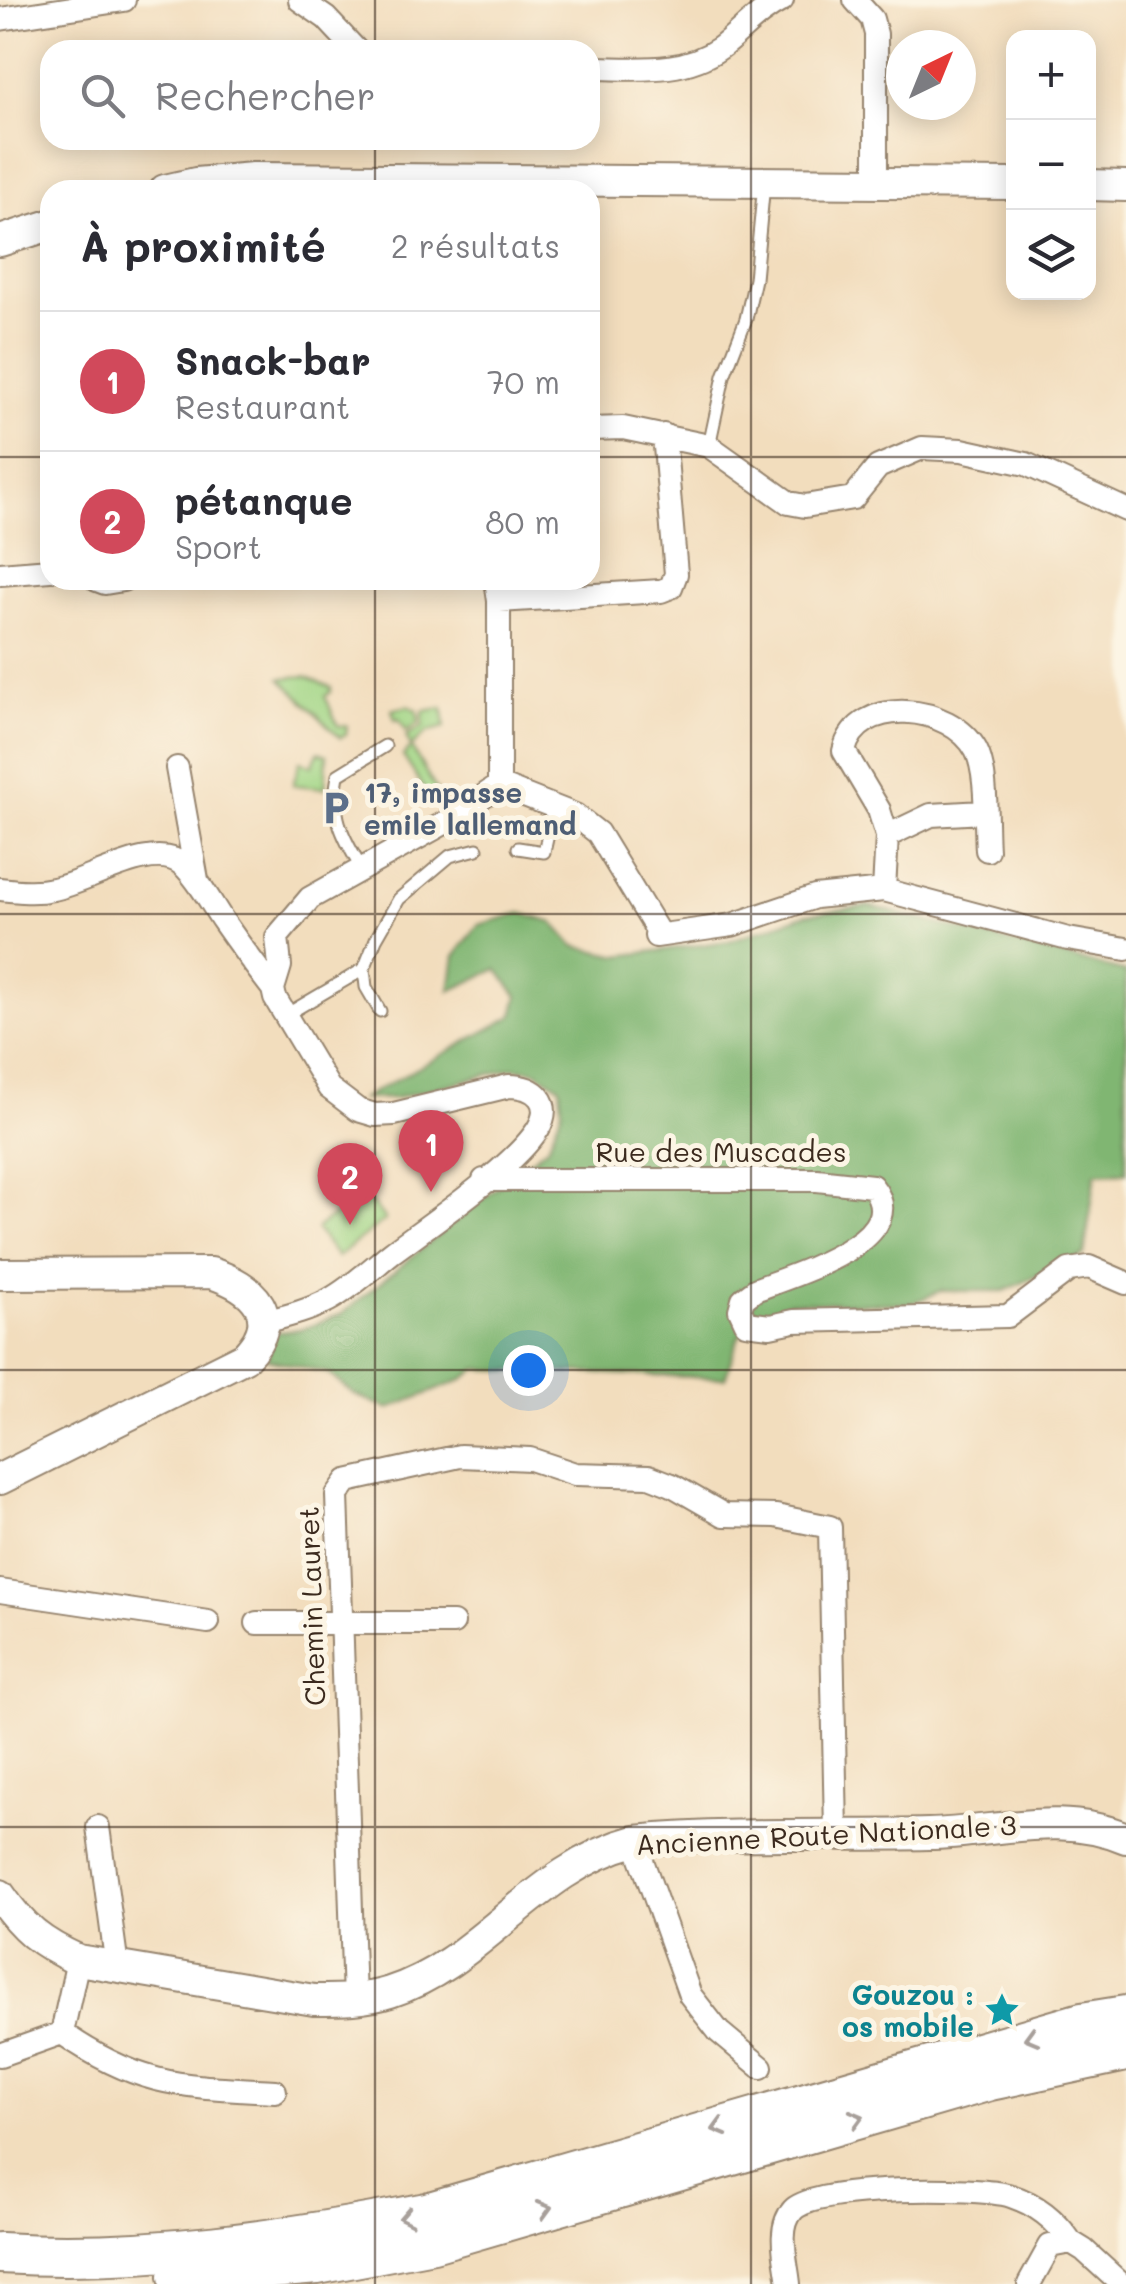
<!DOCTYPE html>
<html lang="fr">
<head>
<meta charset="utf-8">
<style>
	:root { --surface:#fff; --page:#f2f2f3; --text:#2b2b33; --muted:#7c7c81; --line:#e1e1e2; --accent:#d1495b }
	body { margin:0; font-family:Mali,sans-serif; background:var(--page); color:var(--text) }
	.controls { position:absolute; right:30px; top:30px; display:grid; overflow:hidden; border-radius:20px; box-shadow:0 5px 25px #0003 }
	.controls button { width:90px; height:90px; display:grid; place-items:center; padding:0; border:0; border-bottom:2px solid var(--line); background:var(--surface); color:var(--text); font:50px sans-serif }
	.compass { position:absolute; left:886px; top:30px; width:90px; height:90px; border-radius:50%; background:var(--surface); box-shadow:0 5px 25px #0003; rotate:43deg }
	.you { position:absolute; left:528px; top:1370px; width:35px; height:35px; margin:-25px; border:8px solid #fff; border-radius:50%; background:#1a73e8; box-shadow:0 0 0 15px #1a73e833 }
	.badge { display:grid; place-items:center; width:65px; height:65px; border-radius:50%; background:var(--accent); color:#fff; font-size:32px; font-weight:700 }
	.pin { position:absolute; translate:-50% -82px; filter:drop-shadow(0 2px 5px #0008) }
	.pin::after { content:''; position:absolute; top:52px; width:35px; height:30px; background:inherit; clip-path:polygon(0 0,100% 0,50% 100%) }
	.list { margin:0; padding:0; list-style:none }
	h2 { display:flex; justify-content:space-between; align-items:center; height:130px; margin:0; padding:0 40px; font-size:42px }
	h2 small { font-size:32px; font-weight:400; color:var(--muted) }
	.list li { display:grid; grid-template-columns:65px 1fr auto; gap:30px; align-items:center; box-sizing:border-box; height:140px; padding:0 40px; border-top:2px solid var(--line) }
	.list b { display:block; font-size:38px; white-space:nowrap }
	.list p { margin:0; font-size:32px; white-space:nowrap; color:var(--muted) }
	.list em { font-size:32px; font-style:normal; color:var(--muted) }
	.icon { flex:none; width:55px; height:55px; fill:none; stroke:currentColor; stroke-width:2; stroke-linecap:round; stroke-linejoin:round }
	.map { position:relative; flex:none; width:1126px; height:2284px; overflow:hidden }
	.search { position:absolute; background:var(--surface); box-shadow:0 5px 25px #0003; left:40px; top:40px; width:560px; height:110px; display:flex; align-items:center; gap:25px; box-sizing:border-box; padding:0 35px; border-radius:30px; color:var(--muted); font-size:38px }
	.panel { position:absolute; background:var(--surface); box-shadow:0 5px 25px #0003; left:40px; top:180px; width:560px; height:410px; border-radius:30px }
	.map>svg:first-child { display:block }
	.green { fill:#a1d585; stroke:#6e8052; stroke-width:2.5 }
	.forest { fill:#80b672; stroke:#5e7048; stroke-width:2.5 }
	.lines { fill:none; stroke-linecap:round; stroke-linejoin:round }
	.lane-casing { stroke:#96846e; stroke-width:15 }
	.street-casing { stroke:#96846e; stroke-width:26 }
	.secondary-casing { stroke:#96846e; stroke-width:34 }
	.highway-casing { stroke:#96846e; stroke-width:44 }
	.lane { stroke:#fff; stroke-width:11 }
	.street { stroke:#fff; stroke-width:22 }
	.secondary { stroke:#fff; stroke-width:30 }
	.highway { stroke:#fff; stroke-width:40 }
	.oneway { stroke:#a79f9a }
	.grid { fill:none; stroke:#3b2a1e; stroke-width:2.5; stroke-opacity:0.55 }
	.labels { text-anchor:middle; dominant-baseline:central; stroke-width:10; stroke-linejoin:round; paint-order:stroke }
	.service-label { font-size:28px; font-weight:bold; fill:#4e5e75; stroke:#fcf5e5; text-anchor:start }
	.street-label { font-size:28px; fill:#3b2a1e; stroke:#fcf5e5 }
	.culture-label { font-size:28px; font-weight:bold; fill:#0d838f; stroke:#fcf5e5; text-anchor:end }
</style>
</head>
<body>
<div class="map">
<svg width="1126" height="2284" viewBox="0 0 1126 2284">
	<rect width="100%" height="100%" fill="#fcf5e5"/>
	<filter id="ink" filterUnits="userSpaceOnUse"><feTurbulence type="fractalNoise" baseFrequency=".01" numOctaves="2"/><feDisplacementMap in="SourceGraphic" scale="20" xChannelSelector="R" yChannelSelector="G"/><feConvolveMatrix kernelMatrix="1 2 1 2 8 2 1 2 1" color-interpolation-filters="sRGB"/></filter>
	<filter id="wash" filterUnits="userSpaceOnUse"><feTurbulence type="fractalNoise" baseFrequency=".0048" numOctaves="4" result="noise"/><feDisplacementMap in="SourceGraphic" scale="40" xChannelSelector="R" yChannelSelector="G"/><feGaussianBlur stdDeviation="2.25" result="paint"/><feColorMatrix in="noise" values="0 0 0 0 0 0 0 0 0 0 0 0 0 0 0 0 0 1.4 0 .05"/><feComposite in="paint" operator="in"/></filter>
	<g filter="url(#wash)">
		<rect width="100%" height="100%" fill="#f2ddbd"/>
		<path class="green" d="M 305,676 L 331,687 L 331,692 L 325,696 L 338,726 L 347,726 L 346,735 L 340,738 L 281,678 Z
			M 408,706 L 417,710 L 419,723 L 406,731 L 399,719 L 395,720 L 392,710 Z
			M 443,708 L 445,727 L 427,732 L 411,747 L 437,791 L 428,795 L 403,756 L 411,747 L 406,736 L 423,726 L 423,711 Z
			M 318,752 L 327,755 L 325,788 L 293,785 L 300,761 L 312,766 Z
			M 364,1193 L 385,1220 L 337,1257 L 316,1229 Z"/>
		<path class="forest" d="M 869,906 L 1126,972 L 1126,1172 L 1096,1173 L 1084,1255 L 1004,1291 L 940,1291 L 911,1304 L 788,1302 L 739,1336 L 725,1378 L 477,1369 L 462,1380 L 389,1409 L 355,1395 L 328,1373 L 267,1359 L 271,1333 L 302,1329 L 342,1314 L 548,1146 L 562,1110 L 560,1087 L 536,1071 L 514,1068 L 396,1098 L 361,1099 L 513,1016 L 518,996 L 497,969 L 450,991 L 455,956 L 478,925 L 521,913 L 554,923 L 574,946 L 619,956 L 729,941 L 807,914 Z"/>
	</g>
	<g filter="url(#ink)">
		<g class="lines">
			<defs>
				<path id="lane" d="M 709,446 L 724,376 L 746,319 L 755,279 L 764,183
					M 518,848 L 544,852 L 554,808
					M 363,871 C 343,838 330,815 338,775 L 385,746
					M 364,969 L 366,987 L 380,1011
					M 284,1016 L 364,969 L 376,939 L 399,899 L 450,856 L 477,849"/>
				<path id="street" d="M 300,0 L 326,18 L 356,50
					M 855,0 L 872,19 L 876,34 L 876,183
					M 0,19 L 124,0
					M 590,68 C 634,68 682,75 720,48 C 741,32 758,12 782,0
					M 590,429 L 623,428 L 709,446 L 789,503 L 805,506 L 853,498 L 878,467 L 922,448 L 962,450 L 1026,464 L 1126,510
					M 0,574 L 50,570
					M 97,580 L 105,583 L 123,580
					M 496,580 L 499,601 L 499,785
					M 499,601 L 661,591 L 671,587 L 676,574 L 664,435
					M 177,768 L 197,880
					M 499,785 L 575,815 L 598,833 L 657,930 L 656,936 L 732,925 L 815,897 L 884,890 L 1068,939 L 1126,949
					M 887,836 L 931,815 L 983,812
					M 0,889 C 18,891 35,893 53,889 C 89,883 154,839 183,865 C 199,880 211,903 223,921 C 239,944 256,967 273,989
					M 884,890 L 887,836 L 879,810 L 844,751 C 858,694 951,704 976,750 C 988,773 985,823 987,850
					M 484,1180 L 817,1180 L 872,1186 C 916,1240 789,1276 755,1290 L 743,1299 L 740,1310 L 746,1323 L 770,1326 L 794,1321 L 1008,1316 L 1069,1270 L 1089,1267 L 1126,1283
					M 264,1322 C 287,1316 308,1311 329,1300 C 351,1288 371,1269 391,1253 C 430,1224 514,1167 538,1129 C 554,1102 535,1086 509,1086 L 394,1114 L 375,1115 L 358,1110 L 329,1088 L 275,998 L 273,989 L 280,966 L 277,937 L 310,898 L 448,821 L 499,785
					M 0,1591 L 208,1622
					M 257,1623 L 453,1623
					M 98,1827 L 117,1967
					M 635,1841 L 690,1995 L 719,2032 L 761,2067
					M 354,2000 L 337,1495 L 347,1481 L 460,1456 L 530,1459 L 575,1474 L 649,1476 L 672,1485 L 724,1515 L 776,1516 L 830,1527 L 836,1833
					M 62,2033 L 78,1960
					M 0,2055 L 62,2033 C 141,2088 183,2086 275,2091
					M 789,2284 C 787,2262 776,2228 793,2210 C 814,2186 979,2186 1011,2196 C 1036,2204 1056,2220 1071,2242
					M 1029,2284 L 1050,2246 L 1071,2242 L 1084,2250 L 1121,2284"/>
				<path id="secondary" d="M 1088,185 L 1126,186
					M 165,190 L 196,183 L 253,178 L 1014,184
					M 0,241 L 50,225
					M 0,1274 L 211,1273 C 254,1287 285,1316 245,1357 L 0,1479
					M 0,1895 C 23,1929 41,1943 78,1960 L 314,2000 C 340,2000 365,2000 390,1992 C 482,1963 533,1868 635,1841 C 733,1832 831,1836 928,1834 C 996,1833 1060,1810 1126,1838"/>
				<path id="highway" d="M 0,2253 C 143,2262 287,2240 427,2213 L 1082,2023 L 1126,2016
					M 179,2276 L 317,2264 L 433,2242 L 990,2080 L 1126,2051"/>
			</defs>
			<use href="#lane" class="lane-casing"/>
			<use href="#street" class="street-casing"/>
			<use href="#secondary" class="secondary-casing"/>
			<use href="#highway" class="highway-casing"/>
			<use href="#lane" class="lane"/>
			<use href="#street" class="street"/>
			<use href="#secondary" class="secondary"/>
			<use href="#highway" class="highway"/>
		</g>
		<defs><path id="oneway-chevron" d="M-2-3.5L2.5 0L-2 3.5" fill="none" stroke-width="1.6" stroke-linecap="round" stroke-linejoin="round" transform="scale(2.5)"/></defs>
		<g class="oneway">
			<use href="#oneway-chevron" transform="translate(1031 2037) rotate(164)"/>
			<use href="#oneway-chevron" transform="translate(857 2118) rotate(-16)"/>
			<use href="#oneway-chevron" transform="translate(719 2128) rotate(164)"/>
			<use href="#oneway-chevron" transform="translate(545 2209) rotate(-16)"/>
			<use href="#oneway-chevron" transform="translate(406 2217) rotate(169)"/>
		</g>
	</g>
	<path class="grid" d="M 375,0 L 375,50M 751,0 L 751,2284M 375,140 L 375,190M 0,457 L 50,457M 590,457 L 1126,457M 375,580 L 375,2284M 0,914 L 1126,914M 0,1370 L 1126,1370M 0,1827 L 1126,1827"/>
	<defs>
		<symbol id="parking-bare" viewBox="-9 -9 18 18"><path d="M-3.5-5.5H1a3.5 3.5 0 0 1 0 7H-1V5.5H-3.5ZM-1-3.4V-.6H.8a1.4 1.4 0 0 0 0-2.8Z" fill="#5c6f8a" stroke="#fcf5e5" stroke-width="2.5" paint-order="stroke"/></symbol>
		<symbol id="sight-bare" viewBox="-9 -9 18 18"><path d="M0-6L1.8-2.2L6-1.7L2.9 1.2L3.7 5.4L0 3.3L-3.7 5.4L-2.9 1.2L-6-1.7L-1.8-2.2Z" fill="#0f9aa8" stroke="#fcf5e5" stroke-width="2.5" paint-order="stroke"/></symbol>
	</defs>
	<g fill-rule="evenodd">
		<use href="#parking-bare" x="311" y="783" width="50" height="50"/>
		<use href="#sight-bare" x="977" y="1985" width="50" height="50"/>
	</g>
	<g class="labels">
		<g class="service-label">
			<text x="364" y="792">17, impasse<tspan x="364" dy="32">emile lallemand</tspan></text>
		</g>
		<g class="street-label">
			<text x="721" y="1151">Rue des Muscades</text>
			<text transform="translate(311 1606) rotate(-92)">Chemin Lauret</text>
			<text transform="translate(826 1834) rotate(-3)">Ancienne Route Nationale 3</text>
		</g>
		<g class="culture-label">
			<text x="974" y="1994">Gouzou :<tspan x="974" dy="32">os mobile</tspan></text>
		</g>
	</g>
</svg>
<div class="controls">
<button>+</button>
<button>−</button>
<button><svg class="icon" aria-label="layers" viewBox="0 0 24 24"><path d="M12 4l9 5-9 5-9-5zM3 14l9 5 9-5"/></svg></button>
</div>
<svg class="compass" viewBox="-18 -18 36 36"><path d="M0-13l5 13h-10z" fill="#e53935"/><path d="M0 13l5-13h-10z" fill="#7c7c81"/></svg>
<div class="you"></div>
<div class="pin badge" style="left:431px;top:1192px">1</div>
<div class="pin badge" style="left:350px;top:1225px">2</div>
<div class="search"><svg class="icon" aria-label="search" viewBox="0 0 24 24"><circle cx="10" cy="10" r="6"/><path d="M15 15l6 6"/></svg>Rechercher</div>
<section class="panel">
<h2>À proximité<small>2 résultats</small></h2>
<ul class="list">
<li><span class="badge">1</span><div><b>Snack-bar</b><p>Restaurant</p></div><em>70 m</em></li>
<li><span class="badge">2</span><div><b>pétanque</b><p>Sport</p></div><em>80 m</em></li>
</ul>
</section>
</div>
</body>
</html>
